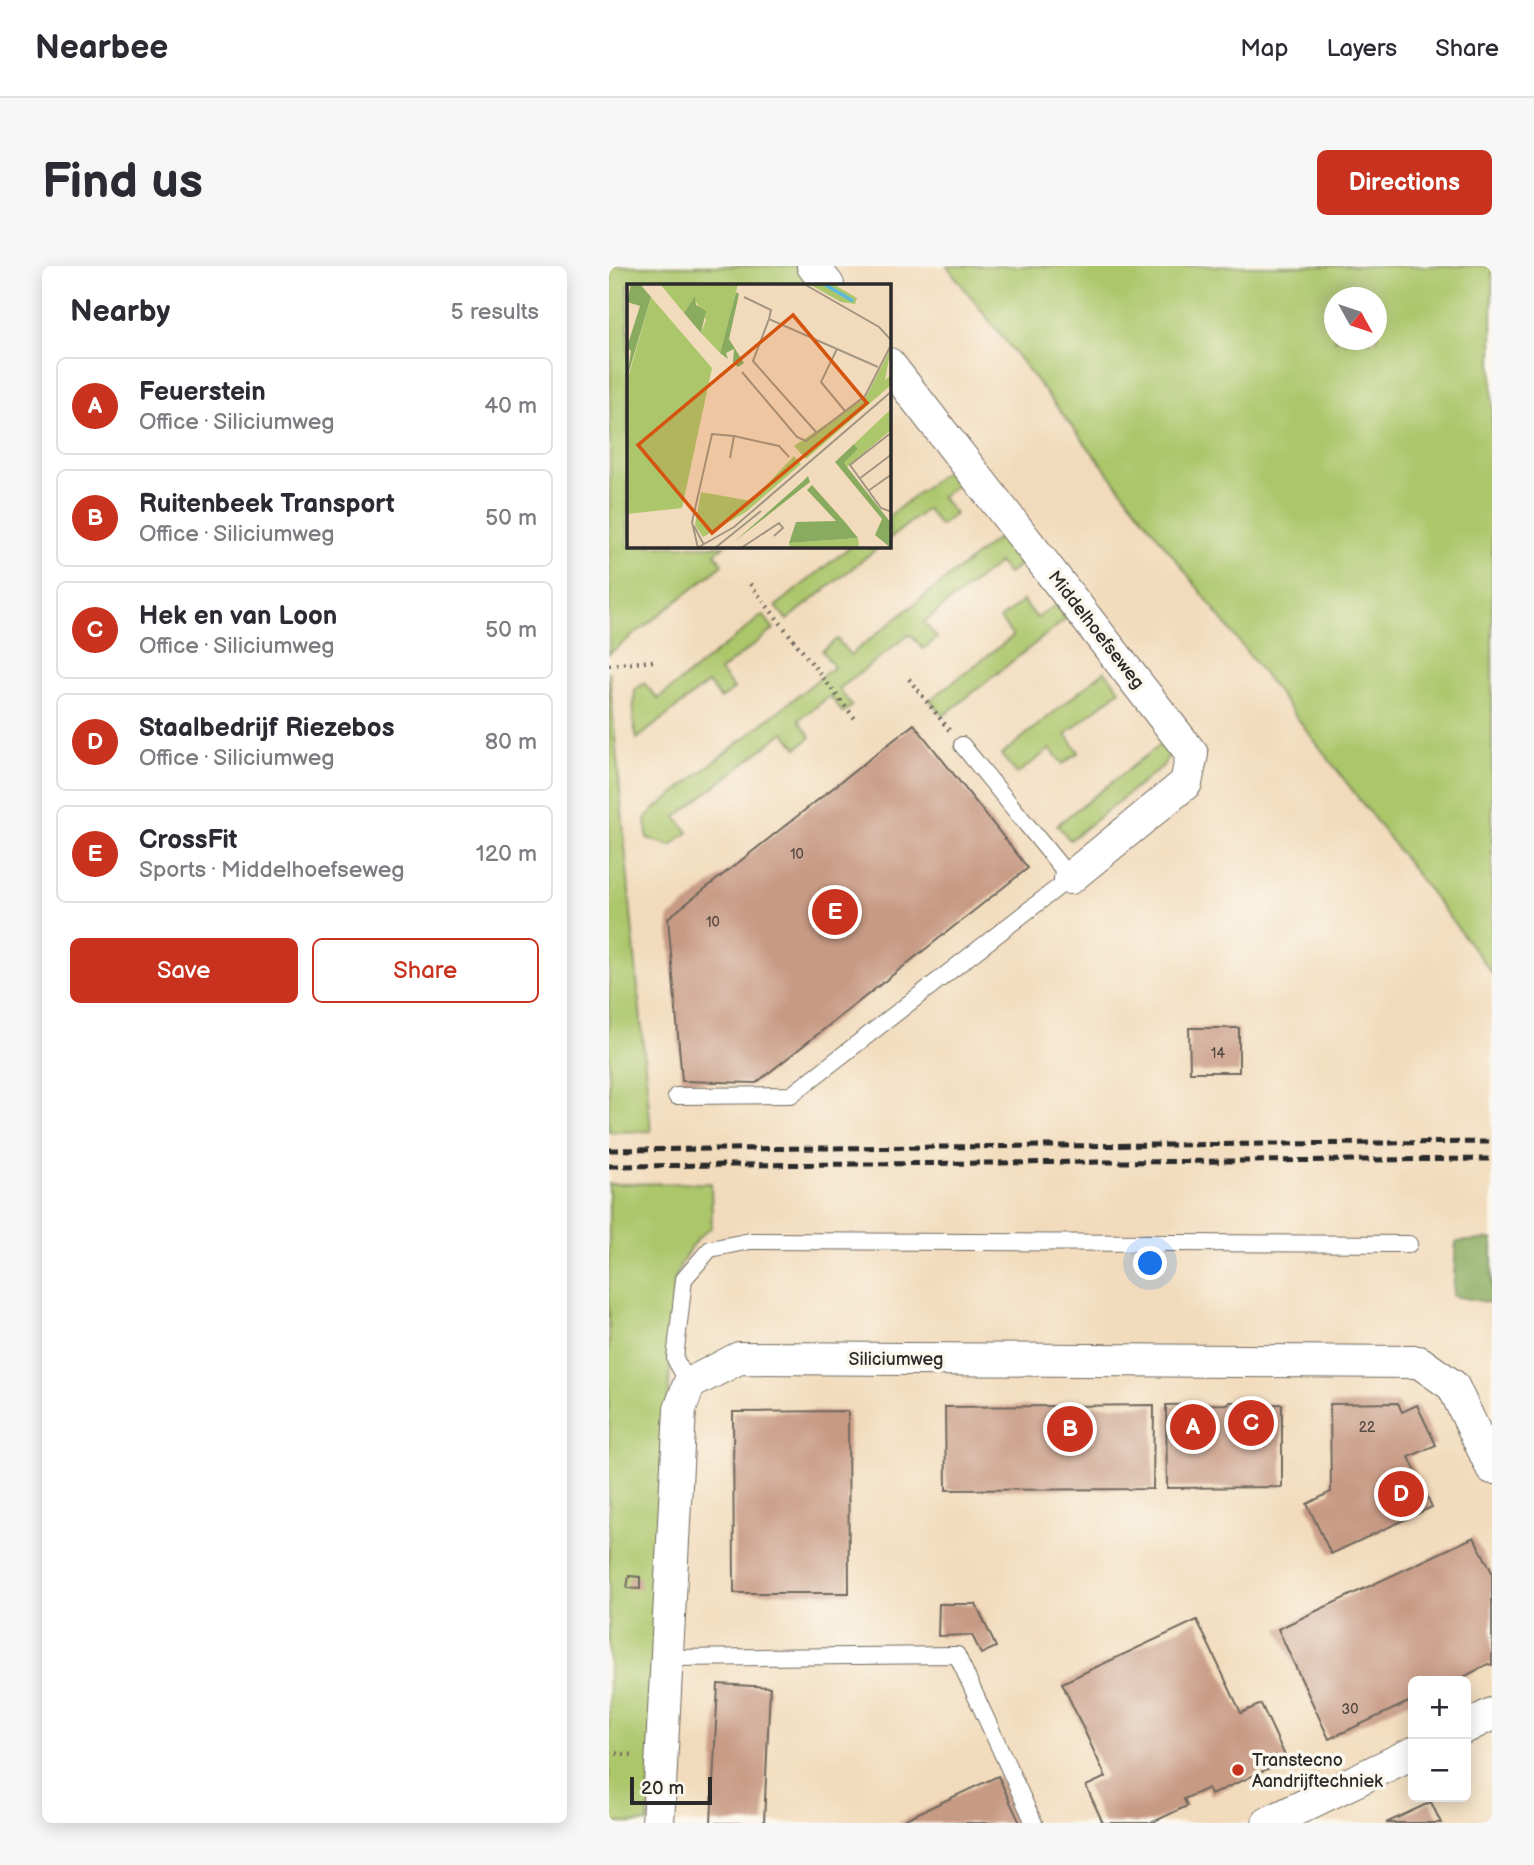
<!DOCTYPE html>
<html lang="en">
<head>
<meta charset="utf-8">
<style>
	:root { --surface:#fff; --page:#f7f7f7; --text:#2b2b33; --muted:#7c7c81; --line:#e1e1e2; --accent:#c8321e }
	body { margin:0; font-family:"Balsamiq Sans",sans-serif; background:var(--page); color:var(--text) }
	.controls { position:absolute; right:21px; bottom:21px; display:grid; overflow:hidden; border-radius:10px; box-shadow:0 4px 18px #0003 }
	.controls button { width:63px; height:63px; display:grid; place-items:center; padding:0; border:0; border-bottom:2px solid var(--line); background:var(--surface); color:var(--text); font:35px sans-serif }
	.compass { position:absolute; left:715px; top:21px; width:63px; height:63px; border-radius:50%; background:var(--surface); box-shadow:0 4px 18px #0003; rotate:130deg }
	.scale { position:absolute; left:21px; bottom:18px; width:82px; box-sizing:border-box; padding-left:7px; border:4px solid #2b2b2b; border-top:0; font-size:19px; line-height:24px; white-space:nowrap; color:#2b2b2b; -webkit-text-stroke:5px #fbf7ec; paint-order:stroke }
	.you { position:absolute; left:542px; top:998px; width:24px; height:24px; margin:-18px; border:5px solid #fff; border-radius:50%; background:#1a73e8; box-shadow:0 0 0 10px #1a73e833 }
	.badge { display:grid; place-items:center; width:46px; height:46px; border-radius:50%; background:var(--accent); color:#fff; font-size:23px; font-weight:700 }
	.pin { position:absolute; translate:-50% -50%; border:4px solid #fff; box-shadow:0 2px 7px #0006 }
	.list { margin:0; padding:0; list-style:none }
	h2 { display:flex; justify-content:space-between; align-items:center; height:91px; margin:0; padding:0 28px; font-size:30px }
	h2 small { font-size:23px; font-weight:400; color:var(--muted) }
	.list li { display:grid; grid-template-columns:46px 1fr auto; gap:21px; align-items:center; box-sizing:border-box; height:98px; margin:0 14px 14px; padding:0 14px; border:2px solid var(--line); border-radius:10px }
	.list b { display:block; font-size:26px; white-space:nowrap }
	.list p { margin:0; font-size:23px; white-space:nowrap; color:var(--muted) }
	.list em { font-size:23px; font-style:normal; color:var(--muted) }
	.actions { display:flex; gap:14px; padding:21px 28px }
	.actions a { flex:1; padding:16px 0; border:2px solid var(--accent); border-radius:10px; text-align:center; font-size:24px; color:var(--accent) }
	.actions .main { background:var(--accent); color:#fff }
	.map { position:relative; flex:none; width:883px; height:1557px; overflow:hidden; border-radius:10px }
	header { display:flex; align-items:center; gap:42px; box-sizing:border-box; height:98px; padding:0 35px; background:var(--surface); border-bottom:2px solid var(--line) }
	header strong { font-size:33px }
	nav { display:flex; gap:38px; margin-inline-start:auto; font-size:24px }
	.intro { display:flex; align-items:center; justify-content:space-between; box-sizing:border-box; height:168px; padding:0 42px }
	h1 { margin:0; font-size:49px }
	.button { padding:18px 32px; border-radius:10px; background:var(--accent); color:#fff; font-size:24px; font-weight:700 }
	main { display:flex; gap:42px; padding:0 42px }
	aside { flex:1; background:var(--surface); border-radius:10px; box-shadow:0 4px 18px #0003 }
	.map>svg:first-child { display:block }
	.green { fill:#acc66b; stroke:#6c784b; stroke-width:2; fill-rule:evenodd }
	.forest { fill:#89ab5f; stroke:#5a6b45; stroke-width:2 }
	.building { fill:#c79a84 }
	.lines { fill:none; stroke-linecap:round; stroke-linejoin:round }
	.service-casing { stroke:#71695e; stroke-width:18 }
	.minor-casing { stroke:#71695e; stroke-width:34 }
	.path { stroke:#71695e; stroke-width:4.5; stroke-dasharray:2 5; stroke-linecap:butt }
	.service { stroke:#fff; stroke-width:16 }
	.minor { stroke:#fff; stroke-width:32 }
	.rail { stroke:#2b2b2b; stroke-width:5; stroke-dasharray:10 5; stroke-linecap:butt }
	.poi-dot { fill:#c8321e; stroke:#fbf7ec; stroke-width:2.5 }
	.labels { text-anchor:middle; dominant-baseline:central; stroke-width:7; stroke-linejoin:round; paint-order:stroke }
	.number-label { font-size:14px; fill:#524741 }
	.street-label { font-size:18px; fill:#2b2b2b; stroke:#fbf7ec }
	.poi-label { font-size:18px; fill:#2b2b2b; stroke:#fbf7ec; text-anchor:start }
	.inset-river { fill:none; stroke:#5db9db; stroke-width:3.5 }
	.inset-road { fill:none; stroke:#a29582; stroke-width:2 }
	.view { fill:#d5540f; fill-opacity:0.15; stroke:#d5540f; stroke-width:3.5 }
	.inset-edge { fill:none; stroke:#2b2b2b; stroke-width:3.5 }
</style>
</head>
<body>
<header>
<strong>Nearbee</strong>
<nav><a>Map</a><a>Layers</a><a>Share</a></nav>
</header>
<div class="intro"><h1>Find us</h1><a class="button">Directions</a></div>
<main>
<aside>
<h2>Nearby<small>5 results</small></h2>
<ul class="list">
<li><span class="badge">A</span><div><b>Feuerstein</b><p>Office · Siliciumweg</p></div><em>40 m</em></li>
<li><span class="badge">B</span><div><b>Ruitenbeek Transport</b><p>Office · Siliciumweg</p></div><em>50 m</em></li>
<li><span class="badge">C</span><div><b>Hek en van Loon</b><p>Office · Siliciumweg</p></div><em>50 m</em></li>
<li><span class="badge">D</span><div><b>Staalbedrijf Riezebos</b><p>Office · Siliciumweg</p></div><em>80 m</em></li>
<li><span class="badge">E</span><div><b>CrossFit</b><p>Sports · Middelhoefseweg</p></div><em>120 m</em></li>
</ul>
<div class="actions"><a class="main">Save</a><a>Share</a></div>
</aside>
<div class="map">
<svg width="883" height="1557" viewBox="0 0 883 1557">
	<rect width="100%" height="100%" fill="#fbf7ec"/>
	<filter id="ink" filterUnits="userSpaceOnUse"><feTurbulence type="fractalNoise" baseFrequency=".0143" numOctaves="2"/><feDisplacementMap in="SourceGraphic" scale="14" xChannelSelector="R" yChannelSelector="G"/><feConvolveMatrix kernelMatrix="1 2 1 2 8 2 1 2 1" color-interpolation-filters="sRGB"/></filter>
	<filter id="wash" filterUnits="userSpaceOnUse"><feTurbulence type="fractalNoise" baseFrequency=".00686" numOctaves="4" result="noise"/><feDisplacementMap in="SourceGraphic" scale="28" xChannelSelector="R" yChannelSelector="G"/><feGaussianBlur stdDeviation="1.57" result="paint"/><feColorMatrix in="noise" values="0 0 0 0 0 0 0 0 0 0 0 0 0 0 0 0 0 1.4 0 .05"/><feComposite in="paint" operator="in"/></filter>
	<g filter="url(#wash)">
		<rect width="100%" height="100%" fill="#f2dbbc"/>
		<path class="green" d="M 2,0 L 187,0 L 202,19 L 19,19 L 19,280 L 115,280 L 106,287 L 114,299 L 0,388 Z
			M 338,0 L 883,0 L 883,707 L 572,300 ZM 726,32 L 768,32 L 768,74 L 726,74 Z
			M 340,203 L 351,217 L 332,231 L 346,248 L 331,260 L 318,243 L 280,273 L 280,250 Z
			M 393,269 L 414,296 L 399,308 L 390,297 L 315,356 L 328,372 L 314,383 L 301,368 L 230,423 L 243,440 L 234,447 L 221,430 L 190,454 L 202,471 L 188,482 L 175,466 L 67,551 L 79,566 L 62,580 L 38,572 L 37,551 L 47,542 L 225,401 L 213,385 L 228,373 L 241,389 Z
			M 242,280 L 271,280 L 178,354 L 167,340 Z
			M 414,335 L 428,352 L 446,339 L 457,353 L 334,450 L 321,434 L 404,370 L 391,353 Z
			M 154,349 L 165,363 L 111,405 L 125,423 L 112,433 L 99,417 L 28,473 L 24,454 L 26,424 L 35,417 L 49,433 Z
			M 0,405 L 42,865 L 0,866 Z
			M 496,405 L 511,424 L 457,468 L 470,486 L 454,498 L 441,483 L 408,508 L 392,489 Z
			M 556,475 L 560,488 L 554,500 L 461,574 L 448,559 Z
			M 102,917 L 103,961 C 83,974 72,994 65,1017 L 39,1557 L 0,1557 L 0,918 Z"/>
		<path class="forest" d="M 883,973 L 883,1037 L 844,1030 L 847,976 Z"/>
		<g id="blocks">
			<path class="building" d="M 305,458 L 419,602 L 147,817 L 73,815 L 59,652 Z
				M 580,762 L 630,762 L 630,806 L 581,806 Z
				M 620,1136 L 634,1136 L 634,1139 L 673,1138 L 673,1221 L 558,1222 L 557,1139 L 620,1138 Z
				M 789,1137 L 793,1146 L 808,1139 L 827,1179 L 800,1191 L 823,1241 L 722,1288 L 698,1238 L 722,1226 L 721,1138 Z
				M 545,1139 L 544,1223 L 337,1224 L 336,1141 Z
				M 239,1145 L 240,1327 L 125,1327 L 124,1146 Z
				M 865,1271 L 883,1306 L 883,1399 L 879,1398 L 847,1415 L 804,1415 L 804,1434 L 720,1473 L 669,1363 Z
				M 20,1310 L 31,1311 L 31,1323 L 18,1322 Z
				M 330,1338 L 367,1338 L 387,1381 L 372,1388 L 363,1369 L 329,1370 Z
				M 588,1354 L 632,1447 L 652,1438 L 678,1494 L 602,1529 L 599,1522 L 575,1533 L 578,1540 L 542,1557 L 494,1557 L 477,1520 L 497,1511 L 453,1417 Z
				M 109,1418 L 161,1421 L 155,1557 L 102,1557 Z
				M 389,1510 L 411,1557 L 288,1557 Z
				M 822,1536 L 832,1557 L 777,1557 L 805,1544 Z"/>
		</g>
	</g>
	<g filter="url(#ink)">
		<use href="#blocks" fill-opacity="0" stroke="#71695e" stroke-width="2"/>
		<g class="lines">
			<defs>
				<path id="service" d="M 67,830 L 182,829 L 461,612 L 353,479
					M 80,1118 L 66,1093 L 75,1013 L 101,983 L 141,975 L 800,978
					M 57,1392 L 348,1389 L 425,1557"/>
				<path id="minor" d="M 204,0 L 219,19
					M 280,98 L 583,488 L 577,517 L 461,612
					M 857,1461 L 883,1448
					M 49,1557 L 71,1143 L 80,1118 L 130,1092 L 810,1096 L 844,1120 L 883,1202
					M 659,1557 L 804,1487"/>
			</defs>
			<use href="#service" class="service-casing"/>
			<use href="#minor" class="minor-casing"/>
			<path class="path" d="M 141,318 L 247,454
				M 0,399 L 44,395
				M 300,413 L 341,465
				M 0,1487 L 23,1489"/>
			<use href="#service" class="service"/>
			<use href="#minor" class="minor"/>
			<path class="rail" d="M 0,884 L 883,876
				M 0,900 L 883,893"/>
		</g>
	</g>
	<circle class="poi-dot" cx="629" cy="1504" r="7"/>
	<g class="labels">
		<g class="number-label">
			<text x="188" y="588">10</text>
			<text x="104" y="656">10</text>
			<text x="609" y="787">14</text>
			<text x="758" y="1161">22</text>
			<text x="741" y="1443">30</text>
		</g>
		<g class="street-label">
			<text transform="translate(487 364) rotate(52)">Middelhoefseweg</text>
			<text x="287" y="1093">Siliciumweg</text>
		</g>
		<g class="poi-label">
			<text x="643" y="1494">Transtecno<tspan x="643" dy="21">Aandrijftechniek</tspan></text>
		</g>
	</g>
	<g transform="translate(18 18)">
		<rect width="264" height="264" fill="#f2dbbc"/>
		<path d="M 33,0 L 111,0 L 93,69 L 74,49 L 79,36 L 67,14 L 57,29 ZM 182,0 L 206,0 L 230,14 L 228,20 L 214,18 ZM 24,13 L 85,84 L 55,224 L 0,230 L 1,94 ZM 264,64 L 258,96 L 264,91 L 264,101 L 179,175 L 167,162 L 239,113 ZM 264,125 L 264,146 L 220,183 L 217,179 L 231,165 L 227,160 ZM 167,172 L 174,180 L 119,228 L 76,253 L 68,241 L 74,208 L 124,217 ZM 231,254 L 232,264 L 163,264 L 162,259 Z" fill="#acc66b"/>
		<path d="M 4,0 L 13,0 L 24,13 L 0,94 L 4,67 L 0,63 L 13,22 L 0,18 ZM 109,8 L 112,10 L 102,55 L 117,79 L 111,83 L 106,78 L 107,65 L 99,69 L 101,75 L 93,69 ZM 68,12 L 69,21 L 79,27 L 74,49 L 57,29 ZM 227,160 L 231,165 L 217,179 L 264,239 L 264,264 L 248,251 L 255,235 L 208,178 ZM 181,192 L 183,198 L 107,258 L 175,198 ZM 185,201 L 218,238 L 231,254 L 162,259 L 169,238 L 209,237 L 180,206 Z" fill="#89ab5f"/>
		<path class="inset-river" d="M 197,0 L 226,17"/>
		<path class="inset-road" d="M 177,0 L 252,43 L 265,57M 117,13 L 144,26 L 142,35M 210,65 L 194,98 L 218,127M 115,88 L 170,153 L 179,157 L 238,112 L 265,59M 189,148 L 126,77 L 142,35 L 251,83M 265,148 L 223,181 L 254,224 L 265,228M 103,174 L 107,152 L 152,162 L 162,173M 232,195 L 265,170M 241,207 L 265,190M 67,242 L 77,261M 70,264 L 107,243 L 265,107M 71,264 L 65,238 L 85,150 L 107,152M 88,264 L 134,227M 114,264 L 152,239 L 156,244 L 147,252"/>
		<path class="view" d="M 166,31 L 240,119 L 85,249 L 11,161 Z"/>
		<rect width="264" height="264" class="inset-edge"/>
	</g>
</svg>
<div class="controls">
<button>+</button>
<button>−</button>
</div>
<svg class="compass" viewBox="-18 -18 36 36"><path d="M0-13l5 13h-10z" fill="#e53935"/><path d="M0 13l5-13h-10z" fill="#7c7c81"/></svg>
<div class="scale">20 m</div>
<div class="you"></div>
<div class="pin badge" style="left:584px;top:1161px">A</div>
<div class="pin badge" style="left:461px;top:1163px">B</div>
<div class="pin badge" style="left:642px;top:1157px">C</div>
<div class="pin badge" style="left:792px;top:1228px">D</div>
<div class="pin badge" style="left:226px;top:646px">E</div>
</div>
</main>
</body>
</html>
